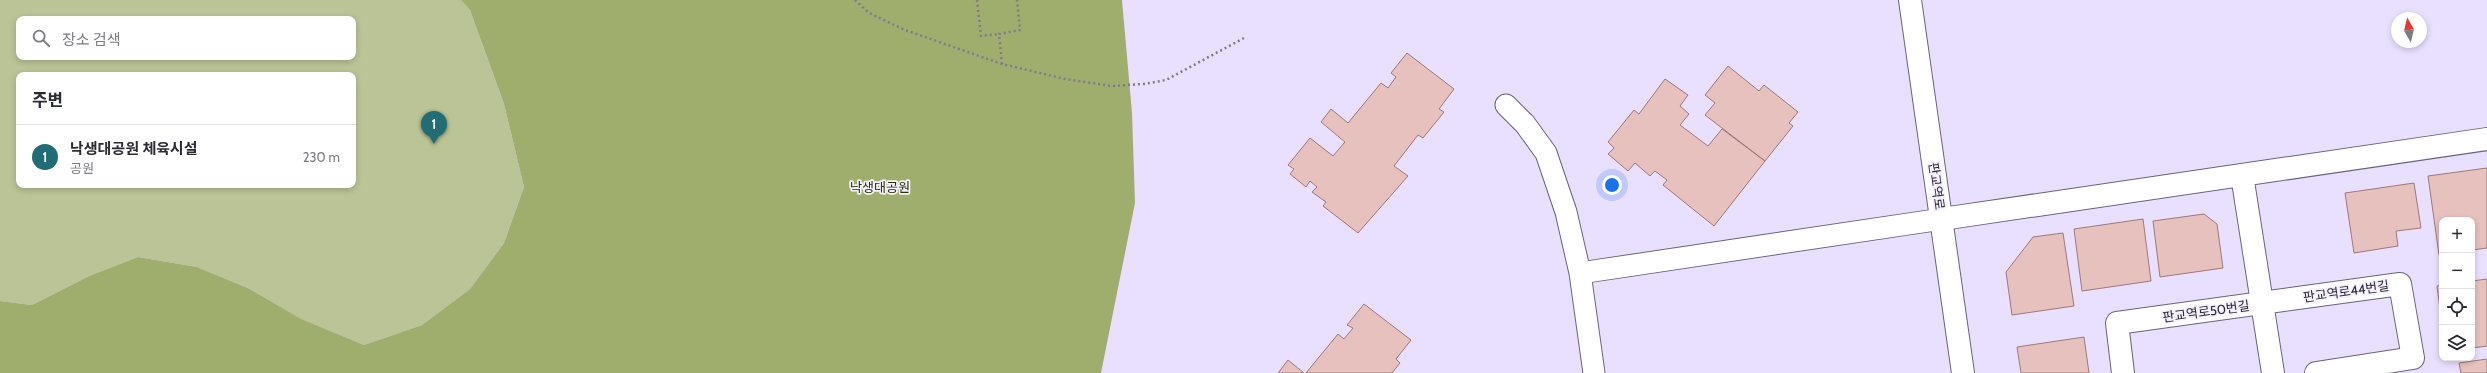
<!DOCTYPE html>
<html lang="ko">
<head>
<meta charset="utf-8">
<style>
	:root { --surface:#fff; --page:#f2f2f3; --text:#2b2b33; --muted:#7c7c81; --line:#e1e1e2; --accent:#216c75 }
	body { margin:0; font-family:Cabin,"Noto Sans KR",sans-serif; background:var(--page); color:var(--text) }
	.controls { position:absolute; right:12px; bottom:12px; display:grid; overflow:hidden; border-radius:8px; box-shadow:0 2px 6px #0003 }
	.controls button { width:36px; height:36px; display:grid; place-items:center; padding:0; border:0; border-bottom:1px solid var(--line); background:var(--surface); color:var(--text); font:20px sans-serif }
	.compass { position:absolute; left:2391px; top:12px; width:36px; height:36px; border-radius:50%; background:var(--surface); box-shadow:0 2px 6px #0003; rotate:352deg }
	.you { position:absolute; left:1612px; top:185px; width:14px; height:14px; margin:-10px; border:3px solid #fff; border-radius:50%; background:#1a73e8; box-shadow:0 0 0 6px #1a73e833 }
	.badge { display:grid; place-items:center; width:26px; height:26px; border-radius:50%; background:var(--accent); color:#fff; font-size:13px; font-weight:700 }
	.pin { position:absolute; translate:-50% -33px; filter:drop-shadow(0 1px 2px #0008) }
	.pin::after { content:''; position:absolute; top:21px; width:14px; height:12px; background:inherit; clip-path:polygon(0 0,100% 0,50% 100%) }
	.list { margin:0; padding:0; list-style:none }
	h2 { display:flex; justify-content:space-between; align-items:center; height:52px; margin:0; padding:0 16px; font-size:17px }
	h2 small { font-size:13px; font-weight:400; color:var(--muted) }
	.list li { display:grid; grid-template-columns:26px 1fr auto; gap:12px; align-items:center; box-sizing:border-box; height:64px; padding:0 16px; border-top:1px solid var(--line) }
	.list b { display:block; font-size:15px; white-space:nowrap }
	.list p { margin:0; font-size:13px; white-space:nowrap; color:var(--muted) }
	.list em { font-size:13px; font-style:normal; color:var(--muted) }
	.icon { flex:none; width:22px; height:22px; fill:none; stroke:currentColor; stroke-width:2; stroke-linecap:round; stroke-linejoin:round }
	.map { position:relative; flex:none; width:2487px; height:373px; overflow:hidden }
	.search { position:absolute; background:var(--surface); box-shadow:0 2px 6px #0003; left:16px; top:16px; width:340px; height:44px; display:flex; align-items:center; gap:10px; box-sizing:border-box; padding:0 14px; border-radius:8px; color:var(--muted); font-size:15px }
	.panel { position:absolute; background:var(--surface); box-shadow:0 2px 6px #0003; left:16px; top:72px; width:340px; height:116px; border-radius:8px }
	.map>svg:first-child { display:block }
	.green { fill:#bac496; fill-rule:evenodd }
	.forest { fill:#a0ae6d }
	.building { fill:#e7c1be; stroke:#9d7a78 }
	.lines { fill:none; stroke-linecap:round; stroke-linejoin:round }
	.service-casing { stroke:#6b627e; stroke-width:23 }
	.minor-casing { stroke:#6b627e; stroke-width:24 }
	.tertiary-casing { stroke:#6b627e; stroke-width:24 }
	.path { stroke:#817a8f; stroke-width:2.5; stroke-dasharray:2 3; stroke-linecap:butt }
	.service { stroke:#fff; stroke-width:21 }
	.minor { stroke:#fff; stroke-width:22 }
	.tertiary { stroke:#fff; stroke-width:22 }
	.labels { text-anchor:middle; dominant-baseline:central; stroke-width:3.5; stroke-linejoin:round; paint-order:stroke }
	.street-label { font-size:13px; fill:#2b2733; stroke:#f4f0fd }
	.park-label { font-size:13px; fill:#293100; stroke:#f4f0fd }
</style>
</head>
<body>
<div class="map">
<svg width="2487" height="373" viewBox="0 0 2487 373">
	<rect width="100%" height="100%" fill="#e9dfff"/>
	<path class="green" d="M 0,0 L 461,0 L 470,10 L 504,104 L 524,187 L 504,243 L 470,289 L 422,325 L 364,345 L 300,319 L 248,288 L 197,267 L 138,257 L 89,276 L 32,305 L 0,301 ZM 19,19 L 353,19 L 353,57 L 19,57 ZM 19,75 L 353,75 L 353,185 L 19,185 Z"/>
	<path class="forest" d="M 461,0 L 1122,0 L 1132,113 L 1135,203 L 1101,373 L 0,373 L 0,301 L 32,305 L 89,276 L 138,257 L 197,267 L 248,288 L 301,319 L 364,345 L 422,325 L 470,289 L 504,243 L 524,187 L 504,104 L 470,10 Z"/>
	<path class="building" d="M 1407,53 L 1454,89 L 1439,109 L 1444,112 L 1423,138 L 1418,135 L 1394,166 L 1408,176 L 1358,233 L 1323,206 L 1326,202 L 1312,192 L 1317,187 L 1310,181 L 1306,187 L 1290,174 L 1294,169 L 1288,165 L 1310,138 L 1333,156 L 1345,142 L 1321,122 L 1331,109 L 1348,123 L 1381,83 L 1388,88 L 1396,77 L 1391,73 Z
		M 1728,66 L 1759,91 L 1764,85 L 1798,112 L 1789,123 L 1793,126 L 1765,161 L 1705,115 L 1715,103 L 1705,95 Z
		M 1665,79 L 1688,95 L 1680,106 L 1689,114 L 1680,125 L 1708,146 L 1722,129 L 1765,161 L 1714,226 L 1663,185 L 1667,180 L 1655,171 L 1650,176 L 1635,163 L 1628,171 L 1608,154 L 1614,148 L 1608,142 L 1634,110 L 1639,114 Z
		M 2487,168 L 2487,248 L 2472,250 L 2472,220 L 2442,220 L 2442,255 L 2439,255 L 2428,176 Z
		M 2414,183 L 2421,228 L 2396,231 L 2398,246 L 2354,253 L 2345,193 Z
		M 2204,214 L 2217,224 L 2223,268 L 2160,277 L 2153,221 Z
		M 2143,219 L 2151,281 L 2082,291 L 2074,229 Z
		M 2063,233 L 2074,306 L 2012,315 L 2006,272 L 2033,237 Z
		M 2487,279 L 2487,346 L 2472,348 L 2472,281 Z
		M 2442,285 L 2442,317 L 2441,317 L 2437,286 Z
		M 1364,304 L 1411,340 L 1396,359 L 1400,363 L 1392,373 L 1306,373 L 1338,334 L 1344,339 L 1353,328 L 1347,325 Z
		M 2084,337 L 2089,373 L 2021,373 L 2017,347 Z
		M 2487,359 L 2487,373 L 2461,373 L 2459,363 Z
		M 1288,360 L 1304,373 L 1278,373 Z"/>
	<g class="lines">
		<defs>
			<path id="service" d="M 1506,105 L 1525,124 L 1546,153 L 1566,212 L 1580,273 L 1942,219
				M 1580,273 L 1594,373"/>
			<path id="minor" d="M 2242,175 L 2273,373
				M 1942,219 L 2487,139
				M 2123,373 L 2117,323 L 2400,284 L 2413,358 L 2316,373"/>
			<path id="tertiary" d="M 1910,0 L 1963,373"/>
		</defs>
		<use href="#service" class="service-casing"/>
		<use href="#minor" class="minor-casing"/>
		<use href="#tertiary" class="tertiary-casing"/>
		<path class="path" d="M 855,0 L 869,13 L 905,30 L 1002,64 L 1065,79 L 1111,86 L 1144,84 L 1166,80 L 1244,38
			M 977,0 L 981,36 L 999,34
			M 1002,64 L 999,34 L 1020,30 L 1017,0"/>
		<use href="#service" class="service"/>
		<use href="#minor" class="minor"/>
		<use href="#tertiary" class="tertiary"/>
	</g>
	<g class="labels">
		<g class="street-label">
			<text transform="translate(1937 186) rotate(82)">판교역로</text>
			<text transform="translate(2346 291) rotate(-8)">판교역로44번길</text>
			<text transform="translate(2206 311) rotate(-8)">판교역로50번길</text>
		</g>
		<g class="park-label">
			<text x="880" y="187">낙생대공원</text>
		</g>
	</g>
</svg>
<div class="controls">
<button>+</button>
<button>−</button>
<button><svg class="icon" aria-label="locate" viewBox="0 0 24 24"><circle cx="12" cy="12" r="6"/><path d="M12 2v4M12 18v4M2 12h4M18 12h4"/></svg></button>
<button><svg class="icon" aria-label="layers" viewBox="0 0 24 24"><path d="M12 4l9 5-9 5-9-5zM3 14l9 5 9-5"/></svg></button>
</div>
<svg class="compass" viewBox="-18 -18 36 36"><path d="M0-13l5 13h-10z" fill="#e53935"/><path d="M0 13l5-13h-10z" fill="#7c7c81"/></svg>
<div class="you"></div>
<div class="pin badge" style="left:434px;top:144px">1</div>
<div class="search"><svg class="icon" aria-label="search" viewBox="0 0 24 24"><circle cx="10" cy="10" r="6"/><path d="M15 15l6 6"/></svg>장소 검색</div>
<section class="panel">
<h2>주변<small></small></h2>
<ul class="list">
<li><span class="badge">1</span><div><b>낙생대공원 체육시설</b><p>공원</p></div><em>230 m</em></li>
</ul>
</section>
</div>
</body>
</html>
